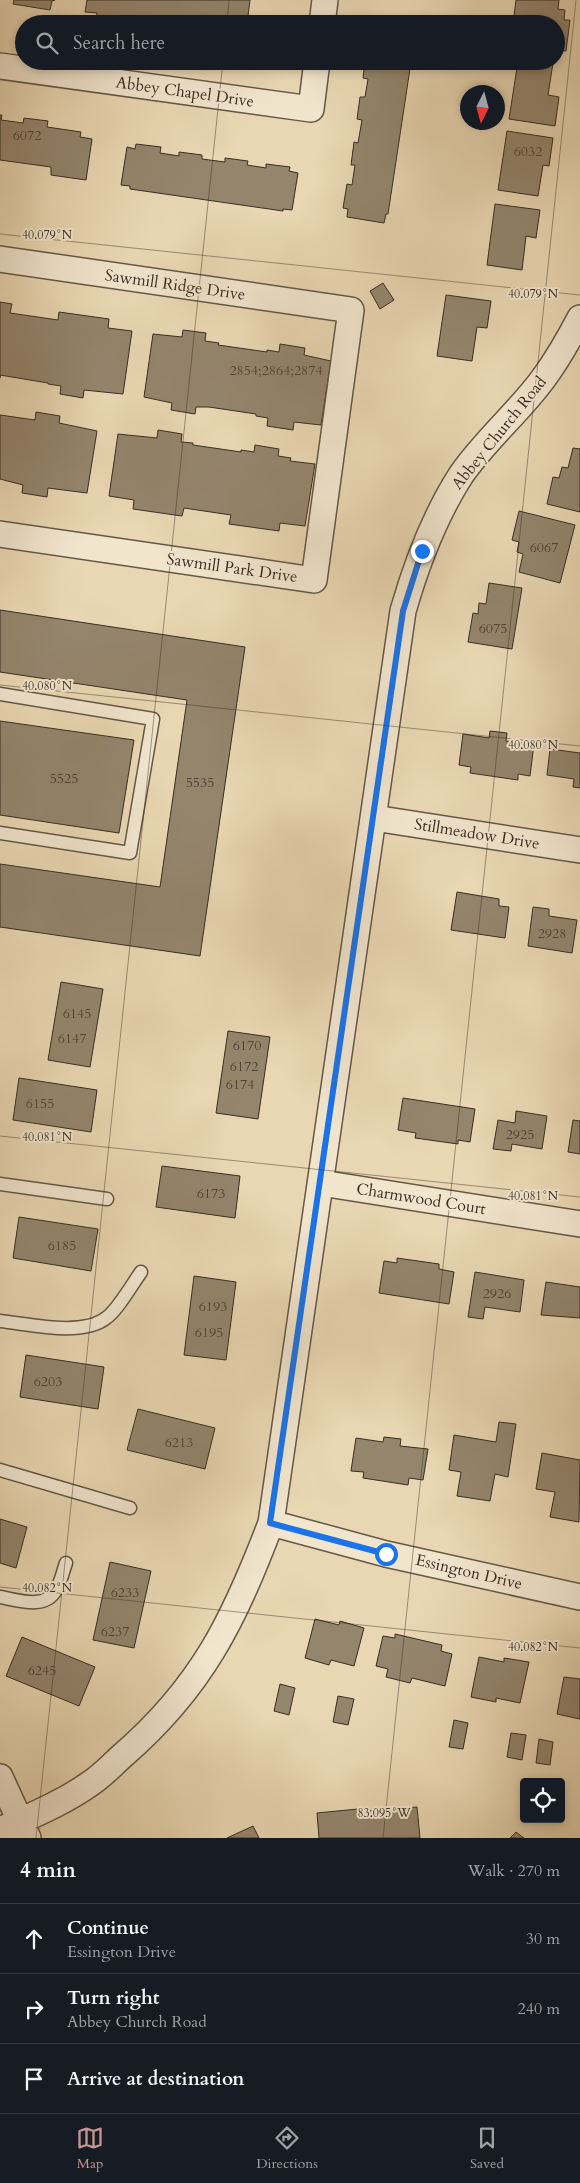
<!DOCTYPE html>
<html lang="en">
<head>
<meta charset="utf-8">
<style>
	:root { --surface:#171b24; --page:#242831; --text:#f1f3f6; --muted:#9ea1a6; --line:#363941; --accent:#c59692 }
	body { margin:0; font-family:Cardo,serif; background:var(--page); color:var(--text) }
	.controls { position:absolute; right:15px; bottom:15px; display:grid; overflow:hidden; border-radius:5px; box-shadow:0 2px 8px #0003 }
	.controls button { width:45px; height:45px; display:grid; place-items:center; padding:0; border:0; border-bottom:1px solid var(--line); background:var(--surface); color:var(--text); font:25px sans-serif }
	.compass { position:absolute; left:460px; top:85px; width:45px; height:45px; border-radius:50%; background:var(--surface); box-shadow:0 2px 8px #0003; rotate:186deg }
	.stop { position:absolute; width:15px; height:15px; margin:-11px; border:4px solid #1a73e8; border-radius:50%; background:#fff }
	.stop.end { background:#1a73e8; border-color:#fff; box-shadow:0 1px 5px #0008 }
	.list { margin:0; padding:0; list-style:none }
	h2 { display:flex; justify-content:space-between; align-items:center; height:65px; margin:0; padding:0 20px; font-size:21px }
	h2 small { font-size:16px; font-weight:400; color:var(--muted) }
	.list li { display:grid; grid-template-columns:32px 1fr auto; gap:15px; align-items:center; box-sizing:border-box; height:70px; padding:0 20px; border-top:1px solid var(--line) }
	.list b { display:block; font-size:19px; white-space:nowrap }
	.list p { margin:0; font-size:16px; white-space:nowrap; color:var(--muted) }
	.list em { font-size:16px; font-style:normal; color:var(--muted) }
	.icon { flex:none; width:28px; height:28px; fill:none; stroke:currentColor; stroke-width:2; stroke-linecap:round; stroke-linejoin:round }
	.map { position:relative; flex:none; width:580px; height:1838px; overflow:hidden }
	.search { position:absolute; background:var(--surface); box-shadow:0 2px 8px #0003; left:15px; right:15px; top:15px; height:55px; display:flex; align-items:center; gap:12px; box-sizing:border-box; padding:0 18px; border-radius:28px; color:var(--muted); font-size:19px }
	.sheet { height:275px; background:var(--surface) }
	nav { display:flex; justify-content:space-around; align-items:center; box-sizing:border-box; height:70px; border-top:1px solid var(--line); background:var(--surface); font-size:14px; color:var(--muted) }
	nav a { display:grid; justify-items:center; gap:2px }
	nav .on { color:var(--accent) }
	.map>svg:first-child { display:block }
	.building { fill:#94856d; stroke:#372d21 }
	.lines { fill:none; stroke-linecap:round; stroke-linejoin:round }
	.lane-casing { stroke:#645846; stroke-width:15 }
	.street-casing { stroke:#645846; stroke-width:28 }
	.lane { stroke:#f1e5ce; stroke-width:12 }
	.street { stroke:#f1e5ce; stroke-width:25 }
	.route { stroke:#1a73e8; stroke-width:6 }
	.ticks { fill:none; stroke:#372d21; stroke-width:1; stroke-opacity:0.45 }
	.labels { text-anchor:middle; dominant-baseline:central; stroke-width:4; stroke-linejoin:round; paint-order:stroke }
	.number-label { font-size:14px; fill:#4e4334 }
	.street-label { font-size:16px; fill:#372d21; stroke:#f1e5ce }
	.ticks-label { font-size:12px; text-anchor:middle; fill:#372d21; stroke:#f1e5ce; stroke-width:4; stroke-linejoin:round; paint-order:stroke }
</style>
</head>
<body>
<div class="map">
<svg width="580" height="1838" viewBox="0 0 580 1838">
	<rect width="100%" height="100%" fill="#e9d7b3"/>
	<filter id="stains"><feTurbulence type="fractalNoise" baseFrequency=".004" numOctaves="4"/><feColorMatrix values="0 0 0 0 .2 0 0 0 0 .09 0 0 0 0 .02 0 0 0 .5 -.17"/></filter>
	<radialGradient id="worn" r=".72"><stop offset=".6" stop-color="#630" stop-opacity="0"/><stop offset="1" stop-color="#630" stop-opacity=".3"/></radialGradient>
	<path class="building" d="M 14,0 L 55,0 L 52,1 L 50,10 L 13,4 Z
		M 87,0 L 250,0 L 247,24 L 130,24 L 96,19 L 97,13 L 85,12 Z
		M 516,0 L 559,0 L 558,9 L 565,10 L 564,20 L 570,20 L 566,51 L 556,50 L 556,24 L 513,24 Z
		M 365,61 L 411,62 L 388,214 L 386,214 L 384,223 L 347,217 L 348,209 L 343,208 L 347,184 L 352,185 L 355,165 L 351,165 L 354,142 L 358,143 L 362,120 L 357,119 L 360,97 L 365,97 L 368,79 L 363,78 Z
		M 518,61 L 553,63 L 548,95 L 559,97 L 555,126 L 509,119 Z
		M 0,115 L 2,115 L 1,120 L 23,123 L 24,118 L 48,121 L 47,127 L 81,132 L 80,137 L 92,139 L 86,180 L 51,175 L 51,167 L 0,160 Z
		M 507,131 L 553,138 L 549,166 L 543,165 L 538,196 L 498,190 Z
		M 136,144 L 161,147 L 160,153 L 179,156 L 179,152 L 202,155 L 202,159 L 225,162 L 225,158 L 248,161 L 247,165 L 266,168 L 266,164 L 290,167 L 289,171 L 298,173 L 292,210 L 283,209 L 283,211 L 130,189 L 130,186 L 121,185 L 127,147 L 135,149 Z
		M 495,204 L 540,210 L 536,238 L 526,236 L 522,270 L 487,265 Z
		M 383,283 L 394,300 L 380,309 L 370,291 Z
		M 446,295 L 491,301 L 487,328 L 477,327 L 472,361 L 437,356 Z
		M 0,302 L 12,304 L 10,313 L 58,320 L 59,312 L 109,319 L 108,328 L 132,331 L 123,394 L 84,390 L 83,398 L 60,394 L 61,386 L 48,384 L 48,383 L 0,375 L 0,378 Z
		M 183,330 L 206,333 L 205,341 L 219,343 L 218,345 L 267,352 L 267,350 L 279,352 L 280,344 L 305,348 L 304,355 L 331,361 L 321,425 L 294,422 L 293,430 L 267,426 L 268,418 L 256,416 L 256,414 L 209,407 L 196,407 L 195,414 L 171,410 L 172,403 L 144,397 L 153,334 L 182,337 Z
		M 36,412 L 60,416 L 59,423 L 97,431 L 87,493 L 48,488 L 47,497 L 22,493 L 23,485 L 0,479 L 0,415 L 35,420 Z
		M 158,430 L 182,434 L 181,442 L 193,443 L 193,445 L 241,452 L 241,450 L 254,452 L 255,445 L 279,449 L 278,456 L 291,458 L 290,461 L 315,464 L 305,526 L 280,523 L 279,531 L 229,524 L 231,515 L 184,508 L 182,516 L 133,509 L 134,500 L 109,496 L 118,434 L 157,438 Z
		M 573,448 L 580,449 L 580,512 L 547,504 L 553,477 L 559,478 L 562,467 L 568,468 Z
		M 519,511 L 575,525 L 560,583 L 519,572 L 523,554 L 517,552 L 519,542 L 512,540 Z
		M 489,583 L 522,588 L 512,649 L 468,642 L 473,613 L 478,614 L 479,603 L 486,604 Z
		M 0,610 L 245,647 L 200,956 L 0,927 L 0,864 L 160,887 L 187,700 L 0,672 Z
		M 0,721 L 134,740 L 119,833 L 0,815 Z
		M 490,731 L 507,733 L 506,741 L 534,744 L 530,776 L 518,774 L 518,780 L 470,773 L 471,767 L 459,765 L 463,734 L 489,738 Z
		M 550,749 L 580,753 L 580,788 L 573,787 L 574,779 L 547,775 Z
		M 457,892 L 499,899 L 499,906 L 509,907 L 505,938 L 451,930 Z
		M 533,907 L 549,909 L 549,916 L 577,920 L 572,953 L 528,946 Z
		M 61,982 L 103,989 L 90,1067 L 48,1060 Z
		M 228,1031 L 270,1037 L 258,1119 L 216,1113 Z
		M 19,1078 L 97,1090 L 91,1132 L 13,1120 Z
		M 403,1098 L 475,1109 L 470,1142 L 458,1140 L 458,1144 L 415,1138 L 416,1133 L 398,1130 Z
		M 516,1111 L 547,1116 L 542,1149 L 512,1144 L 511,1151 L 493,1149 L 498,1120 L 515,1123 Z
		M 573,1120 L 580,1121 L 580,1154 L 568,1152 Z
		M 162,1166 L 240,1176 L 235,1218 L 156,1207 Z
		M 19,1217 L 98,1229 L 91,1271 L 13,1258 Z
		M 397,1258 L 439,1264 L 439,1269 L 454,1272 L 449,1304 L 379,1293 L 384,1261 L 397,1263 Z
		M 475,1272 L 524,1280 L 520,1312 L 485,1307 L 483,1319 L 468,1317 Z
		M 194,1276 L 236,1282 L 226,1360 L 184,1355 Z
		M 546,1282 L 580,1287 L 580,1318 L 541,1315 Z
		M 26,1355 L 104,1367 L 98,1409 L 20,1397 Z
		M 138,1409 L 215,1428 L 205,1469 L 127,1450 Z
		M 499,1422 L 516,1424 L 508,1477 L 495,1474 L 490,1501 L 457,1496 L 461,1472 L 449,1470 L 454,1435 L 496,1442 Z
		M 384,1437 L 401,1439 L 400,1446 L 428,1449 L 423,1480 L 409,1478 L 408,1485 L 363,1478 L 364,1472 L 351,1471 L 356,1438 L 383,1442 Z
		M 542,1453 L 580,1460 L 579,1522 L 550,1517 L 555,1492 L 536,1489 Z
		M 0,1519 L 27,1527 L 16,1568 L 0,1563 Z
		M 110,1562 L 151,1571 L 134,1648 L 93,1640 Z
		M 315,1619 L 339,1625 L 340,1621 L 364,1628 L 354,1666 L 331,1660 L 329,1665 L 305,1658 Z
		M 395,1634 L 442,1645 L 441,1651 L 452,1654 L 445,1686 L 412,1678 L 410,1683 L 386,1677 L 388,1669 L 376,1666 L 383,1636 L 395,1638 Z
		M 22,1637 L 95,1667 L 79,1706 L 6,1676 Z
		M 479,1657 L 504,1662 L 504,1658 L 529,1662 L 520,1703 L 496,1698 L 496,1702 L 471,1697 Z
		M 564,1677 L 580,1679 L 580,1719 L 557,1714 Z
		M 280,1684 L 295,1688 L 289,1715 L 274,1711 Z
		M 338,1696 L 354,1699 L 348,1725 L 333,1722 Z
		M 454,1720 L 468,1723 L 463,1749 L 449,1747 Z
		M 511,1733 L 526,1735 L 522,1760 L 507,1757 Z
		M 539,1739 L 553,1742 L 550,1765 L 536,1763 Z
		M 417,1807 L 420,1838 L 319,1838 L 317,1813 L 368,1808 L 368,1811 Z
		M 253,1826 L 259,1838 L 227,1838 Z
		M 516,1832 L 524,1838 L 510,1838 Z"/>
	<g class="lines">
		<defs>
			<path id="lane" d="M 0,694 L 153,719 L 130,853 L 0,833
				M 0,1184 L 107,1199
				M 0,1321 C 29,1324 82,1337 106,1318 C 117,1311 133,1283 141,1272
				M 0,1470 L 130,1508
				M 0,1597 C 18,1600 45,1610 56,1590 C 61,1582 63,1571 66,1563"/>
			<path id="street" d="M 322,24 L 325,0
				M 0,66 L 311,109 L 317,61
				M 0,259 L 351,310 L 314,580 L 0,534
				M 374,818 L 580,850
				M 321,1183 L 580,1224
				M 271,1523 L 386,1554 L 580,1597
				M 0,1777 L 28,1838
				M 0,1830 C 31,1816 63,1803 91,1783 C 102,1776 112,1765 122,1756 C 202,1687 234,1620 271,1523 L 403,611 C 417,562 434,517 461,475 C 485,440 518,413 543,379 C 557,360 569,339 580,318"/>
		</defs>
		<use href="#lane" class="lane-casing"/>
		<use href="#street" class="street-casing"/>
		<use href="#lane" class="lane"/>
		<use href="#street" class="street"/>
	</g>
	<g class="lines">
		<path class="route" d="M 386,1554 L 270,1523 L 403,611 L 422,551"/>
	</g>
	<path class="ticks" d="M 227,24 L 229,0M 0,234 L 580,295M 0,685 L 580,746M 0,1136 L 580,1197M 0,1587 L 580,1648M 36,1838 L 223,61M 383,1838 L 576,0"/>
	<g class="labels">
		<g class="number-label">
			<text x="27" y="135">6072</text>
			<text x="528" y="151">6032</text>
			<text x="276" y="370">2854;2864;2874</text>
			<text x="544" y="547">6067</text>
			<text x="493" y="628">6075</text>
			<text x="64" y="778">5525</text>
			<text x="200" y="782">5535</text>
			<text x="552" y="933">2928</text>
			<text x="77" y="1013">6145</text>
			<text x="72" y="1038">6147</text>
			<text x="247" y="1045">6170</text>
			<text x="244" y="1066">6172</text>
			<text x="240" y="1084">6174</text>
			<text x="40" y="1103">6155</text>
			<text x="520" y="1134">2925</text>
			<text x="211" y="1193">6173</text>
			<text x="62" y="1245">6185</text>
			<text x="497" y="1293">2926</text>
			<text x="213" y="1306">6193</text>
			<text x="209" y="1332">6195</text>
			<text x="48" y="1381">6203</text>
			<text x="179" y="1442">6213</text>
			<text x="125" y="1592">6233</text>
			<text x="115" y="1631">6237</text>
			<text x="42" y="1670">6245</text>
		</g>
		<g class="street-label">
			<text transform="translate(185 92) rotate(8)">Abbey Chapel Drive</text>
			<text transform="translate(175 285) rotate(8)">Sawmill Ridge Drive</text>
			<text transform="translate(499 433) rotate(-51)">Abbey Church Road</text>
			<text transform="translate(232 568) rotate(8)">Sawmill Park Drive</text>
			<text transform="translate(477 834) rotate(9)">Stillmeadow Drive</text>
			<text transform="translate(421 1199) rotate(9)">Charmwood Court</text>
			<text transform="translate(469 1572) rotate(13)">Essington Drive</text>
		</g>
	</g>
	<g class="ticks-label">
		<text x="47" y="239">40.079°N</text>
		<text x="533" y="298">40.079°N</text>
		<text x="47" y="690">40.080°N</text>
		<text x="533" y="749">40.080°N</text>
		<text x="47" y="1141">40.081°N</text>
		<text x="533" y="1200">40.081°N</text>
		<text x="47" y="1592">40.082°N</text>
		<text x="533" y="1651">40.082°N</text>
		<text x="384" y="1817">83.095°W</text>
	</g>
	<rect width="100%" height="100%" filter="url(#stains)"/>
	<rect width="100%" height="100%" fill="url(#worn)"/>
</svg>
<div class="controls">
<button><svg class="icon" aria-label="locate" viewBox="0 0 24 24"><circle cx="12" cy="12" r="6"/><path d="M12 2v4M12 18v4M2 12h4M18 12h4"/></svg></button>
</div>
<svg class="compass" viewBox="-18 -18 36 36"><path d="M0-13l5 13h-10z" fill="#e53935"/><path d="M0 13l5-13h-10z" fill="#9ea1a6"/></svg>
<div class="stop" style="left:386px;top:1554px"></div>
<div class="stop end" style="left:422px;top:551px"></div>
<div class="search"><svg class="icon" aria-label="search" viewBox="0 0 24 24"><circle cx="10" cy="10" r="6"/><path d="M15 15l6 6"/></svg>Search here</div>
</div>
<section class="sheet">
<h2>4 min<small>Walk · 270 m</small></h2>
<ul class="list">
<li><svg class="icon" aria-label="ahead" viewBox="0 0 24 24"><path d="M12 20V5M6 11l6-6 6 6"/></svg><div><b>Continue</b><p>Essington Drive</p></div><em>30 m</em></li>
<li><svg class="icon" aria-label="right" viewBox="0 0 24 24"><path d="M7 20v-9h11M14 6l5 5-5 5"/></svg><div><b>Turn right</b><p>Abbey Church Road</p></div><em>240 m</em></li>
<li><svg class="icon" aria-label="arrive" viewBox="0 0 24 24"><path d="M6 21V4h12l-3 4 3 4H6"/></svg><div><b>Arrive at destination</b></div></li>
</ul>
</section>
<nav>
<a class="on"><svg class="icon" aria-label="map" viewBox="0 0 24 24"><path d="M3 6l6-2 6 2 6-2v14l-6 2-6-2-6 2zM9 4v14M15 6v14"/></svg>Map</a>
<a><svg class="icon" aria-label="directions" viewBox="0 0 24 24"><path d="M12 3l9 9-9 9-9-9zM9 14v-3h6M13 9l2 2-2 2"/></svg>Directions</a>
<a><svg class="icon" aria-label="saved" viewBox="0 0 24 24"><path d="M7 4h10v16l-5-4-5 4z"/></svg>Saved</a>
</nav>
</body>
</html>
